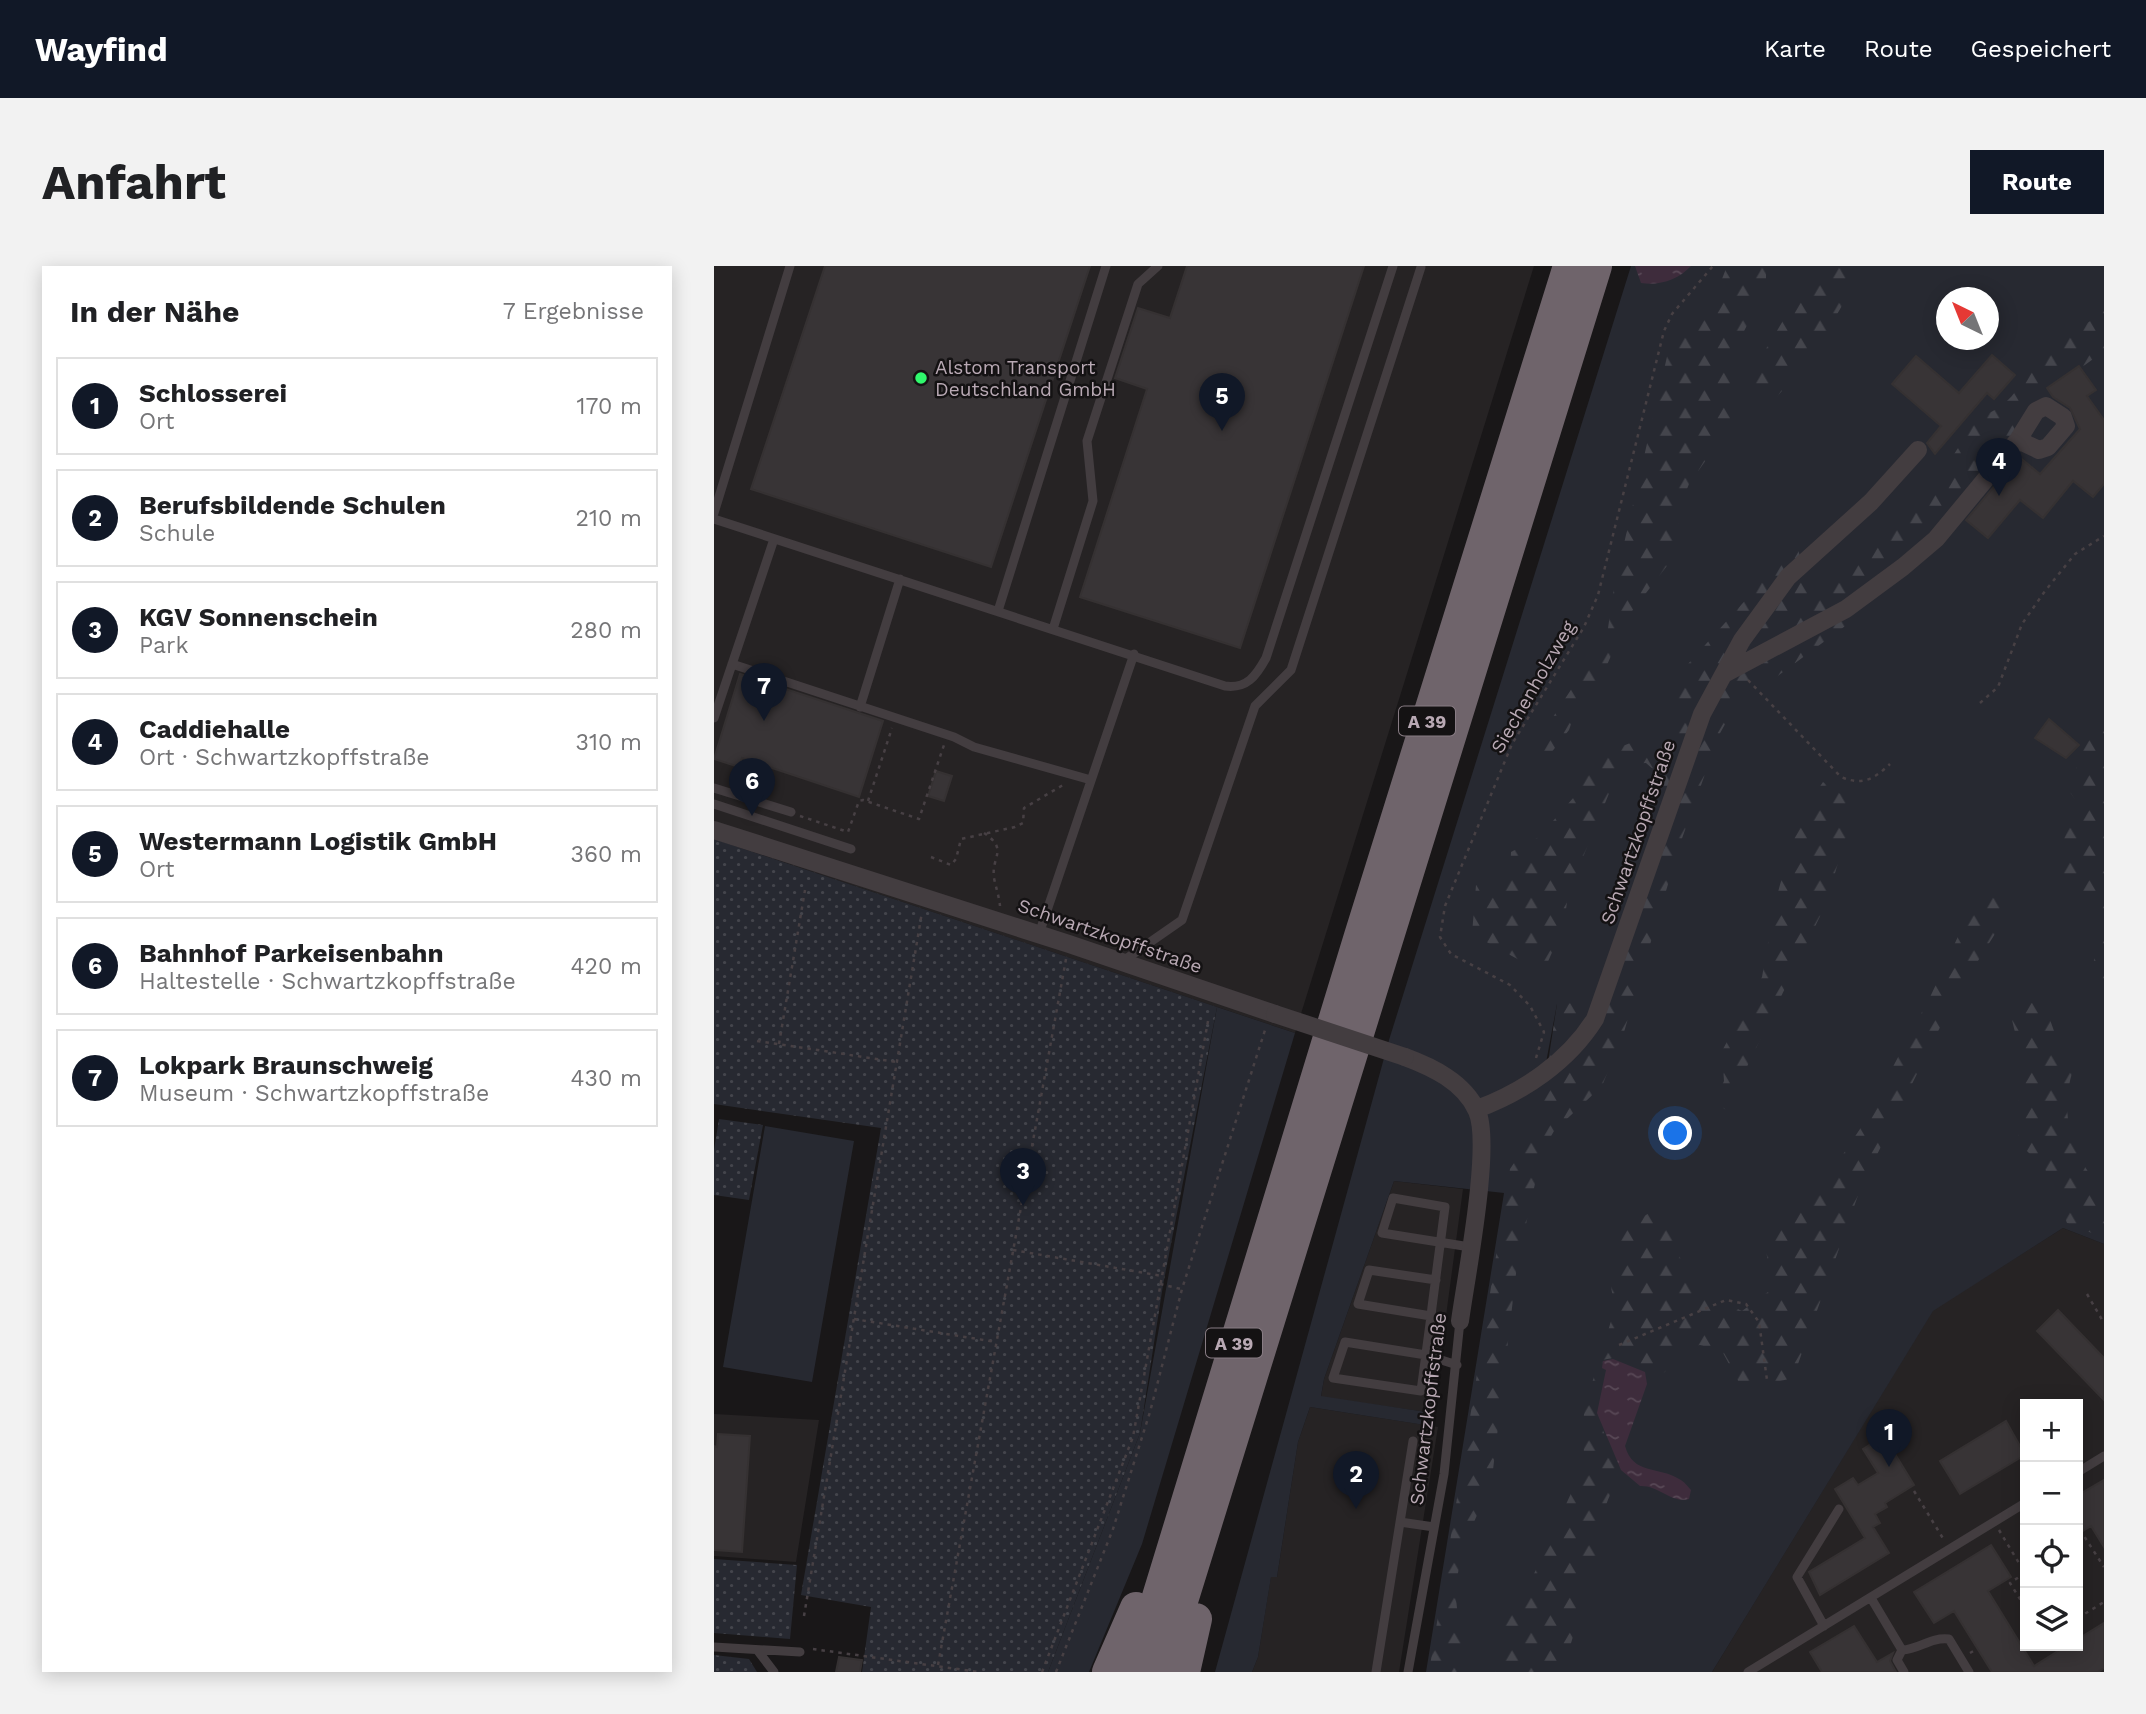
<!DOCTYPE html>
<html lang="de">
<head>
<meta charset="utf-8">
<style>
	:root { --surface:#fff; --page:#f2f2f2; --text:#202124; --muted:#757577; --line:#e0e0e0; --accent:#111827 }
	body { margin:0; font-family:"Work Sans",sans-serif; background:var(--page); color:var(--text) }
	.controls { position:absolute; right:21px; bottom:21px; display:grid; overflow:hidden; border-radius:0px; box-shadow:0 4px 18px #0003 }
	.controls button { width:63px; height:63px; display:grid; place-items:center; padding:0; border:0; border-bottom:2px solid var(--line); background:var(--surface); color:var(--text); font:35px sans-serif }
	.compass { position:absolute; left:1222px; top:21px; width:63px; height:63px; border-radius:50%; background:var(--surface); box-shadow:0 4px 18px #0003; rotate:317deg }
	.you { position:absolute; left:962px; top:868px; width:24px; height:24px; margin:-18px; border:5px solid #fff; border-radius:50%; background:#1a73e8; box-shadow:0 0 0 10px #1a73e833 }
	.badge { display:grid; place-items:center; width:46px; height:46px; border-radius:50%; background:var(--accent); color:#fff; font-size:23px; font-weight:700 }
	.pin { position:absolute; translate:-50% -58px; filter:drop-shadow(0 2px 4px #0008) }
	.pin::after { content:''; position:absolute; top:37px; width:24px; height:21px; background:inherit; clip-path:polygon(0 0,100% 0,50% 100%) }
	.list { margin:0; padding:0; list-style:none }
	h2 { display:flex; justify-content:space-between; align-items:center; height:91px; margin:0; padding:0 28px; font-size:30px }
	h2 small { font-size:23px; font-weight:400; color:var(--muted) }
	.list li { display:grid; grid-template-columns:46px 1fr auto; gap:21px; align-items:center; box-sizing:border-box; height:98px; margin:0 14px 14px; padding:0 14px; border:2px solid var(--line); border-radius:0px }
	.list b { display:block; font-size:26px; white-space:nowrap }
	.list p { margin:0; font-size:23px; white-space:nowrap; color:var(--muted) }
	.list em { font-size:23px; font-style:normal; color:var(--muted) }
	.icon { flex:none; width:38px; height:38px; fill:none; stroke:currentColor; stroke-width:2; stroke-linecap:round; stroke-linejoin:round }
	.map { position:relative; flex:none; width:1390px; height:1406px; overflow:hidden; border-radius:0px }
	header { display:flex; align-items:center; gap:42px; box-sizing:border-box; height:98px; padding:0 35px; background:var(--accent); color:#fff }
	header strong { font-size:33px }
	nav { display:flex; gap:38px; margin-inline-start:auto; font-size:24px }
	.intro { display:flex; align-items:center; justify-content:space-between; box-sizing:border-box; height:168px; padding:0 42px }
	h1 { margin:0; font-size:49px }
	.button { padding:18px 32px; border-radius:0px; background:var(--accent); color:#fff; font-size:24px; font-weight:700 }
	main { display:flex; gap:42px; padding:0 42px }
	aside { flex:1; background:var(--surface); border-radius:0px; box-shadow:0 4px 18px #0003 }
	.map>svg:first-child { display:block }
	.built { fill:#262324; fill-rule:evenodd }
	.grass { fill:#272931; fill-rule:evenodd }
	.forest { fill:url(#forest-firs) }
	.park { fill:url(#park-dots) }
	.water { fill:url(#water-ripples) }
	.building { fill:#383436; stroke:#353132; stroke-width:2 }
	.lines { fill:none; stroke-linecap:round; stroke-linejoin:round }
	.path { stroke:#474044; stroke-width:2.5; stroke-dasharray:3.5 5; stroke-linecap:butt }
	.service { stroke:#433d40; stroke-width:9 }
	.minor { stroke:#433d40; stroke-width:18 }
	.motorway { stroke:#6f646b; stroke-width:32 }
	.minor-bridge { stroke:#433d40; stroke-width:18 }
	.poi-dot { fill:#30f86d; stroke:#141213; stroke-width:2.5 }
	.labels { text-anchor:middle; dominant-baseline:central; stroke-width:5; stroke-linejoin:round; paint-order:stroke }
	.shield { fill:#141213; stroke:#887c84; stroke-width:2 }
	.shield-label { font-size:18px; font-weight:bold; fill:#b9a9b4 }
	.poi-label { font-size:19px; fill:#b9a9b4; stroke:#141213; text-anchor:start }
	.street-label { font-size:19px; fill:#b9a9b4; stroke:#141213 }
</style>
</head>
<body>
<header>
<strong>Wayfind</strong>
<nav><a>Karte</a><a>Route</a><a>Gespeichert</a></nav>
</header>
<div class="intro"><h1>Anfahrt</h1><a class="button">Route</a></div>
<main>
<aside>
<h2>In der Nähe<small>7 Ergebnisse</small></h2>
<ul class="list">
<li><span class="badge">1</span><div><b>Schlosserei</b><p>Ort</p></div><em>170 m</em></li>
<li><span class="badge">2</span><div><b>Berufsbildende Schulen</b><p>Schule</p></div><em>210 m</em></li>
<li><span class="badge">3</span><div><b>KGV Sonnenschein</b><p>Park</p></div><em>280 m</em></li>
<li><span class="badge">4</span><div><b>Caddiehalle</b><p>Ort · Schwartzkopffstraße</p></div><em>310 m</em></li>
<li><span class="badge">5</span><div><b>Westermann Logistik GmbH</b><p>Ort</p></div><em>360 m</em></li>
<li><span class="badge">6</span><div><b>Bahnhof Parkeisenbahn</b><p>Haltestelle · Schwartzkopffstraße</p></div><em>420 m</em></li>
<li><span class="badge">7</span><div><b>Lokpark Braunschweig</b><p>Museum · Schwartzkopffstraße</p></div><em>430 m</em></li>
</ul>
</aside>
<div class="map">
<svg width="1390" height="1406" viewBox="0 0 1390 1406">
	<defs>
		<pattern id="forest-firs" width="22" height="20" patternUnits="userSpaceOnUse" patternTransform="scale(1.75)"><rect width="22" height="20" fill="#272931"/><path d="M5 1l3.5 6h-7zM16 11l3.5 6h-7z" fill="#44454c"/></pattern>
		<pattern id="park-dots" width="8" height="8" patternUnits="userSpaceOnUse" patternTransform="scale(1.75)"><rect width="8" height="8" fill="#272931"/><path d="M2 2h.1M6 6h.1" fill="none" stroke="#44454c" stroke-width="1.8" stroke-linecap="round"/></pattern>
		<pattern id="water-ripples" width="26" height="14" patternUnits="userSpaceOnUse" patternTransform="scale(1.75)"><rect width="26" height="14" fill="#3e2c3c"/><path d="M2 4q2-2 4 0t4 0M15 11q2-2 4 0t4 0" fill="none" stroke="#584856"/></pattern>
	</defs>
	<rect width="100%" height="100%" fill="#191718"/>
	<path class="built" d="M 0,0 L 820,0 L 581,767 L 0,573 Z
		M 680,915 L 749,923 L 719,1147 L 607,1131 L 610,1113 Z
		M 1349,962 L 1390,978 L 1390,1406 L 998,1406 L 1219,1044 ZM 1311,1138 L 1364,1138 L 1364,1380 L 1311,1380 Z
		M 596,1141 L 724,1161 L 685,1406 L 538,1406 L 544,1391 L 557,1310 L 563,1311 L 584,1176 Z
		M 0,1148 L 105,1154 L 82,1296 L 0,1290 Z"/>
	<path class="grass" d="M 917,0 L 1390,0 L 1390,978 L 1349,962 L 1219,1045 L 998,1406 L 712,1406 L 790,927 L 680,915 L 610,1113 L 607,1130 L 719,1147 L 717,1160 L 596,1141 L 584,1176 L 563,1311 L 557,1311 L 544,1391 L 538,1406 L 501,1406 L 675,774 ZM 1232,32 L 1274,32 L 1274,74 L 1232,74 ZM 843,738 L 860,792 L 828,818 Z
		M 503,741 L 581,767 L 428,1278 L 375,1406 L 334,1406 L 426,1167 Z
		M 51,860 L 140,875 L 98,1116 L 9,1101 Z"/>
	<path class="forest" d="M 1013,0 L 1052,0 L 1052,23 L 1017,90 L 1016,102 L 1022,128 L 1019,156 L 975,218 L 964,245 L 965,264 L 956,296 L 915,349 L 885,417 L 869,423 L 855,464 L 829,497 L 814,489 L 893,369 L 900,321 L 955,82 L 1003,26 Z
		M 1102,0 L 1149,0 C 1124,51 1093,101 1053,141 L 1036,134 L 1038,106 Z
		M 1390,43 L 1390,85 L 1330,129 L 1252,227 L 1192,291 L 1128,341 L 1142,352 L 1053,418 L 1029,426 L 1005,469 L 966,578 L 910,766 L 888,820 L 840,865 L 828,886 L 803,999 L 777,1221 C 763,1244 745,1292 742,1319 C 740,1346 752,1376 750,1406 L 715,1406 L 796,903 L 824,861 L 843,738 L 896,735 L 919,657 L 949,512 L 932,497 L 907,498 L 854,628 L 850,659 L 829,707 L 758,668 L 762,619 L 789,625 L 796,613 L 797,586 L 825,571 L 860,531 L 885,489 L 919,476 L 949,479 L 965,446 L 956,418 L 1082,278 L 1096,320 L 1131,300 L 1192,245 L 1224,213 L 1264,151 C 1292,143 1309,123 1313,94 L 1386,49 Z
		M 1390,442 L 1390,663 C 1377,596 1306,651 1366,540 L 1355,525 L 1370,478 Z
		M 1109,516 L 1142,538 L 1111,640 L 1012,844 L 1001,836 L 1010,815 L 1008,785 L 1048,711 L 1061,637 L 1084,553 Z
		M 1284,626 L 1296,644 L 1240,733 L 1147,921 L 1079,1112 L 1029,1124 L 1008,1085 L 986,1079 L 960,1085 L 951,1106 L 935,1115 L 933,1105 C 919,1095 905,1089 889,1094 L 887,1102 L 890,1105 L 882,1147 L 907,1209 C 897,1224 889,1243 887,1260 C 884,1282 887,1300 868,1316 L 867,1345 L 848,1406 L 781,1406 L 789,1363 L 819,1310 L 871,1197 L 868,1165 L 871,1140 L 901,1042 L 897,1021 L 908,963 L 937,946 L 949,945 C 967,1000 972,1019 1028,1045 L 1058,1023 L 1052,984 L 1072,952 L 1105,924 L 1146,863 L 1217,729 L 1253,651 L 1270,630 Z
		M 1390,667 L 1390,725 L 1375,708 Z
		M 1314,737 L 1330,737 L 1350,793 L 1359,804 C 1344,849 1359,892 1390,926 L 1390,972 L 1353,957 L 1331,903 L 1306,878 L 1301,847 L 1312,811 L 1298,754 Z"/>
	<path class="park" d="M 0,573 L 503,741 L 449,1019 L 426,1167 L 334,1406 L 148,1406 L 157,1341 L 87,1329 L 167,862 L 0,838 Z
		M 5,853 L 49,859 L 35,934 L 0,929 L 0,884 Z
		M 0,1293 L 83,1299 L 76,1373 L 0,1367 Z
		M 0,1389 L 35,1393 L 43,1406 L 0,1406 Z"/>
	<path class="water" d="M 921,0 L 977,0 C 964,14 945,20 927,17 Z
		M 899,1093 L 931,1106 L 933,1118 L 911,1180 C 919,1209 944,1200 965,1213 C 970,1215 974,1221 977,1224 L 975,1233 C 958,1238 945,1219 926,1220 L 907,1204 L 883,1147 L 892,1104 L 888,1102 L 889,1095 Z"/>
	<path class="building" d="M 111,0 L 376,0 L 277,301 L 37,223 Z
		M 473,0 L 650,0 L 526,382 L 366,331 L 433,123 L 401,112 L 424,42 L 456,52 Z
		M 1278,89 L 1301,109 L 1280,133 L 1273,127 L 1221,188 L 1213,177 L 1227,160 L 1178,118 L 1202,90 L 1245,127 Z
		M 1365,100 L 1382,124 L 1373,130 L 1390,154 L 1390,218 L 1379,231 L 1359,215 L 1329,252 L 1306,234 L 1274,272 L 1252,254 L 1305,191 L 1326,208 L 1366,163 L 1356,142 L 1339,131 L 1333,122 Z
		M 26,408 L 169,455 L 145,531 L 28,492 L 25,501 L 0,493 Z
		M 1335,453 L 1365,479 L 1352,492 L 1321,472 Z
		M 222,505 L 238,510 L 230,535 L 214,530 Z
		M 1344,1044 L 1390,1092 L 1390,1134 L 1323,1065 Z
		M 1292,1155 L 1311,1189 L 1246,1228 L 1226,1195 Z
		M 4,1168 L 36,1170 L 28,1286 L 0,1284 L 0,1180 L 3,1181 Z
		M 1170,1170 L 1200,1219 L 1171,1237 L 1173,1241 L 1161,1248 L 1166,1257 L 1159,1261 L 1175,1287 L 1106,1329 L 1095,1306 L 1151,1272 L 1121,1223 L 1139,1212 L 1144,1219 L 1164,1207 L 1149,1183 Z
		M 1390,1214 L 1390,1281 L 1377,1260 L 1364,1268 L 1364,1229 Z
		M 1277,1279 L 1297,1311 L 1274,1325 L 1320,1400 L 1352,1380 L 1364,1380 L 1364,1373 L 1390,1357 L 1390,1402 L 1384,1406 L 1278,1406 L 1240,1345 L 1220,1357 L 1200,1326 Z
		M 1140,1360 L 1163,1396 L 1179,1387 L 1176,1395 L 1182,1406 L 1108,1406 L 1096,1386 Z
		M 125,1391 L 148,1394 L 146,1406 L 122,1406 Z"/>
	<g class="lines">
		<path class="path" d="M 1034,414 L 1127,511 C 1149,520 1160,513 1176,498
			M 1266,437 L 1284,421 L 1308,358 L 1331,325 L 1361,288 L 1390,270
			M 154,535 L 178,462
			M 86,550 L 134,566 L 145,535 L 149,534 L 205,553 L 230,479
			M 270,567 C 295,584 277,590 280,612 C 282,622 285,630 286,640
			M 217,591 L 237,599 L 242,593 L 247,573 L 301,561 L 309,557 L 310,542 L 349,519
			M 43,775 L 183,796
			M 65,778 L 91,624
			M 822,792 L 830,766 L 816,740 L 796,719 L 737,688 L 726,671 L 731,640 L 798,478 L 870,361 L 884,329 L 950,65 L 958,48 L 999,0
			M 299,984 L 448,1010
			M 446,1018 L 467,1023
			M 1373,1028 L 1390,1057
			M 140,1053 L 282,1076
			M 905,1079 L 1012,1034 L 1032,1038 L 1045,1056 L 1053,1114
			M 1200,1225 L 1230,1274
			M 1285,1264 L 1311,1307
			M 1364,1274 L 1370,1270 L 1390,1301
			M 1311,1307 L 1296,1317 L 1311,1341
			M 90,1350 L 208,646
			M 1364,1352 L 1390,1336
			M 99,1383 L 265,1406
			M 1256,1387 L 1263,1383
			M 224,1399 L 352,693
			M 328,1406 L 419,1171 L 494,755
			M 342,1406 L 399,1263 L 436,1146 L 468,1023 L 552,761"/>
		<path class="service" d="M 0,247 L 76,0
			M 0,253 L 511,420 C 533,423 542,410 552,392 L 679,0
			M 284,345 L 392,0
			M 339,363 L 379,235 L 373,175 L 424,18 L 444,0
			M 18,398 L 240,471 L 260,481 L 377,514
			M 146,441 L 186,313
			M 0,452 L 60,273
			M 0,522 L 77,546
			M 0,538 L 137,583
			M 325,668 L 420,388
			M 409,695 L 468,654 L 541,440 L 577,404 L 707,1
			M 722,1014 L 655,1004 L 644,1038 L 717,1050 L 707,1125 L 619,1112 L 631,1076 L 712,1089 L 743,1099
			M 717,1050 L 718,1041 L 731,941 L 679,932 L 668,967 L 756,981
			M 1364,1206 L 1390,1190
			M 686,1256 L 720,1261
			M 1157,1332 L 1188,1384
			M 1110,1360 L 1083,1311 L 1125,1243
			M 0,1381 L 86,1386
			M 1188,1384 C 1206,1383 1216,1371 1235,1373 L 1255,1406
			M 1188,1384 L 1183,1394 L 1190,1406
			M 44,1385 L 60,1406
			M 662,1406 L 699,1175
			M 694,1406 L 730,1208 L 746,1055
			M 1034,1406 L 1311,1237"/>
		<path class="minor" d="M 1010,408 L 1132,343 L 1189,301 L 1222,273 L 1304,174 L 1325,184 L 1334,181 L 1352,160 L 1349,151 L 1332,140 L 1322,145 L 1304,174
			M 0,564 L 355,678 L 561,748
			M 691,791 C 718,801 750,816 763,845 C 778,879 752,1011 746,1055
			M 763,843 C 809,826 854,796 881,753 L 988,448 L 1028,374 L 1074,311 L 1157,236 L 1204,184"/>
		<path class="motorway" d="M 394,1406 L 422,1342
			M 421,1406 L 646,670 L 855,0
			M 446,1406 L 882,0
			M 470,1406 L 482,1353"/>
		<path class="minor-bridge" d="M 561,748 L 691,791"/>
	</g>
	<circle class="poi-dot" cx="207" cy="112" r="7"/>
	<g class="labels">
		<g class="shield">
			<rect x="685" y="440.5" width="56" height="29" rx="5"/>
			<rect x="492" y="1062.5" width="56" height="29" rx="5"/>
		</g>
		<g class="shield-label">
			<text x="713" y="455">A 39</text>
			<text x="520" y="1077">A 39</text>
		</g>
		<g class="poi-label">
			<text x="221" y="101">Alstom Transport<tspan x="221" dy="22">Deutschland GmbH</tspan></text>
		</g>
		<g class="street-label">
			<text transform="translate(819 421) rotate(-60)">Siechenholzweg</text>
			<text transform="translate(924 566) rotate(-71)">Schwartzkopffstraße</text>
			<text transform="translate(396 670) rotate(19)">Schwartzkopffstraße</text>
			<text transform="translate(714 1143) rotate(-83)">Schwartzkopffstraße</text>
		</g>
	</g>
</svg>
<div class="controls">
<button>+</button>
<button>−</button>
<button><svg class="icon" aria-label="locate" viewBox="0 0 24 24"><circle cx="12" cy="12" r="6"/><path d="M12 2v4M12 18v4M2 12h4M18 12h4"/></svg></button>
<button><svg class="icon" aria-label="layers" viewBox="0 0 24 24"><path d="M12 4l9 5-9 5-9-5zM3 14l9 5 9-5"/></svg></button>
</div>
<svg class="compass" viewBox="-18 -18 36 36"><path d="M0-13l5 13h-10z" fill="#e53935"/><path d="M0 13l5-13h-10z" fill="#757577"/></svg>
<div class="you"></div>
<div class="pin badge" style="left:1175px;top:1201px">1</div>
<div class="pin badge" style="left:642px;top:1243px">2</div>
<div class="pin badge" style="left:309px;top:940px">3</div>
<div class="pin badge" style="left:1285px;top:230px">4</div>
<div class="pin badge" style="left:508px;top:165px">5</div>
<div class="pin badge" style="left:38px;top:550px">6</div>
<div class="pin badge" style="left:50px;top:455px">7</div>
</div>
</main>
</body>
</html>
